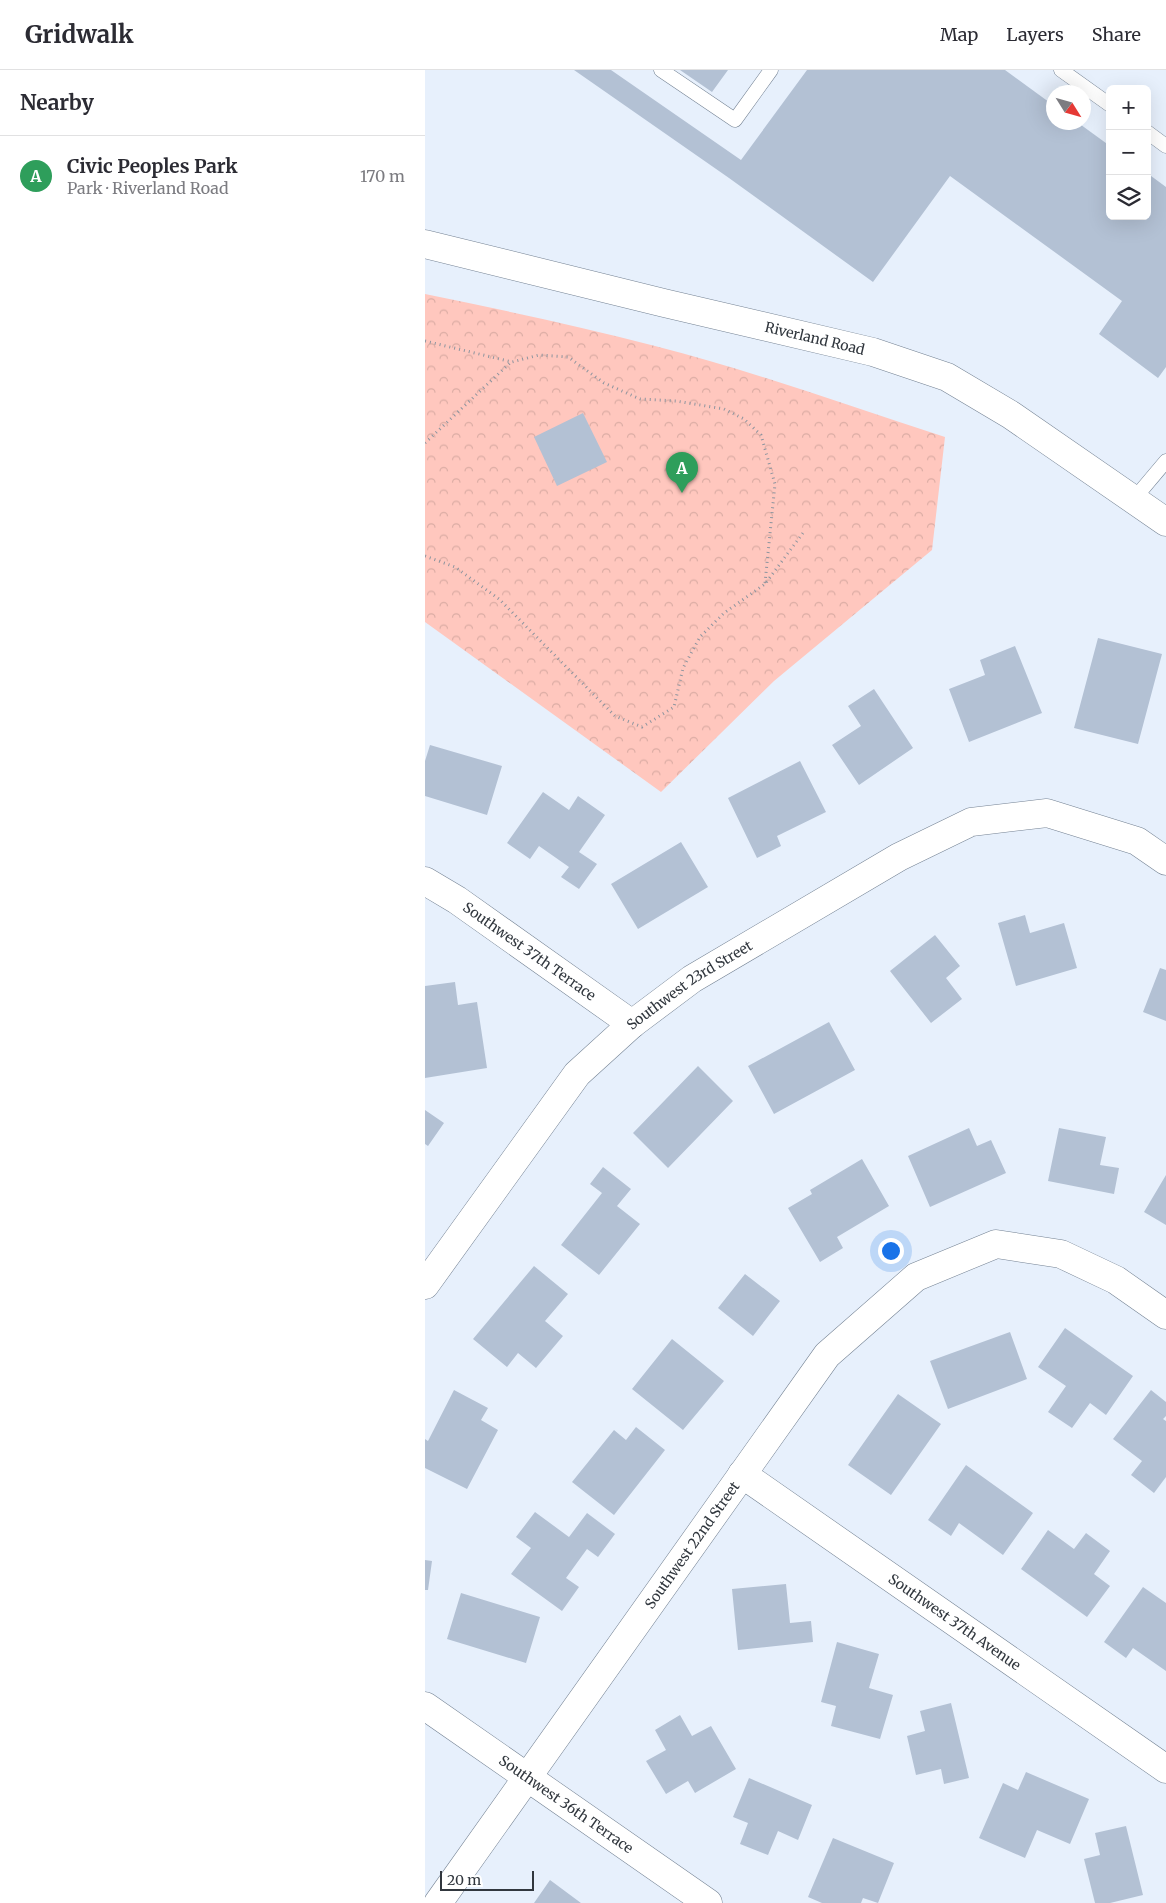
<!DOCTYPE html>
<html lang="en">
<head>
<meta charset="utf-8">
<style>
	:root { --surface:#fff; --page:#f7f7f7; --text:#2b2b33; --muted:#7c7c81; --line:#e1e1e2; --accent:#2563eb }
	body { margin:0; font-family:Merriweather,serif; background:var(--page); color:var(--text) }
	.controls { position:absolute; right:15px; top:15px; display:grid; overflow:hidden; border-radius:8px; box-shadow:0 5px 20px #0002 }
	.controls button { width:45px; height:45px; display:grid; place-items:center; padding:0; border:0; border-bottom:1px solid var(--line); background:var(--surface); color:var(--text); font:25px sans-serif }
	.compass { position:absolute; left:621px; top:15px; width:45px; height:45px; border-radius:50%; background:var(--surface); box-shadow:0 5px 20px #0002; rotate:127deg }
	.scale { position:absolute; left:15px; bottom:12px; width:94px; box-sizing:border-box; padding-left:5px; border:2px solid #31373e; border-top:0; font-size:14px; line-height:18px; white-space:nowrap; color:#31373e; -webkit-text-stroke:4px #fff; paint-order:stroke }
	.you { position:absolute; left:465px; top:1180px; width:18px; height:18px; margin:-12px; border:4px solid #fff; border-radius:50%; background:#1a73e8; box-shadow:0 0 0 8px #1a73e833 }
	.badge { display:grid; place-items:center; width:32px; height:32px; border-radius:50%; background:var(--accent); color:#fff; font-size:16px; font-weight:700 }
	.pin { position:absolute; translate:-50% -41px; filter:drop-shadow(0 1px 2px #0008) }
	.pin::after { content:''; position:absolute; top:26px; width:18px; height:15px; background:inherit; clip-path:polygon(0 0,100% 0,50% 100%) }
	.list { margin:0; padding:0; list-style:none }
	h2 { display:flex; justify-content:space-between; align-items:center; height:65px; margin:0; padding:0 20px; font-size:21px }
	h2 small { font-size:16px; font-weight:400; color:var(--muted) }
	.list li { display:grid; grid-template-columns:32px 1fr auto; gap:15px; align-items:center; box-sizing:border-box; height:80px; padding:0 20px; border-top:1px solid var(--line) }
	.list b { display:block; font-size:19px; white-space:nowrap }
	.list p { margin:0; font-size:16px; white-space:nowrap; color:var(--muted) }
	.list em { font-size:16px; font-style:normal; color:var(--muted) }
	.icon { flex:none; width:28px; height:28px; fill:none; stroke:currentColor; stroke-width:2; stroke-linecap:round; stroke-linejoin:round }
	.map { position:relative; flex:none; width:741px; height:1833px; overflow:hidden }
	header { display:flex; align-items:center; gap:30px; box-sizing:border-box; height:70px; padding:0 25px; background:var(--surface); border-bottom:1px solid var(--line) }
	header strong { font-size:24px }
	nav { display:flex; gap:28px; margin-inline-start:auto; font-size:18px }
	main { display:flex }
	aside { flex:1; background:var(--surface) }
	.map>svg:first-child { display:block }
	.park { fill:url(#park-crowns) }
	.building { fill:#b3c1d4 }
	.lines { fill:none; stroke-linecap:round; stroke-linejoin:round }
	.service-casing { stroke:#748293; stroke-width:15 }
	.minor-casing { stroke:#748293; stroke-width:29 }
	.tertiary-casing { stroke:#748293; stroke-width:29 }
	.path { stroke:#8d949e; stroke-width:3; stroke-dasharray:1 4; stroke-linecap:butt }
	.service { stroke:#fff; stroke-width:14 }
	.minor { stroke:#fff; stroke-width:28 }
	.tertiary { stroke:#fff; stroke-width:28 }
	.labels { text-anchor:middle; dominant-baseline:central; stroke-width:5; stroke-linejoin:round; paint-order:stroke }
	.street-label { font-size:14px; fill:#31373e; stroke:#fff }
</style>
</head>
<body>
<header>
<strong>Gridwalk</strong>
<nav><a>Map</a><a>Layers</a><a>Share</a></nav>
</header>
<main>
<aside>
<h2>Nearby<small></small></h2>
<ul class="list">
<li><span class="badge" style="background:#2e9e5b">A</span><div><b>Civic Peoples Park</b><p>Park · Riverland Road</p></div><em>170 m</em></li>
</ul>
</aside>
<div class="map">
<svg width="741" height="1833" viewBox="0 0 741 1833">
	<defs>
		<pattern id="park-crowns" width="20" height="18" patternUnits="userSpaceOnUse" patternTransform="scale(1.25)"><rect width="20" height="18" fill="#ffc7be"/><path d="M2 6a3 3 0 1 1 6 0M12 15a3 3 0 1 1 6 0" fill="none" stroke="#dbaca4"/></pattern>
	</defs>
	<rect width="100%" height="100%" fill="#e7f0fc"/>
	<path class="park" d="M 0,224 C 77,240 154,256 230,276 C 328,301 424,336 520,367 L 507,480 L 349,611 L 236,722 L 0,552 Z"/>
	<path class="building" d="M 149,0 L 186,0 L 316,90 L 382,0 L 580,0 L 628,35 L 628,52 L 652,52 L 685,76 L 685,146 L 722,146 L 722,103 L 741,117 L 741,297 L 733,308 L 674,264 L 697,231 L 525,106 L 448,212 L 304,108 Z
		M 255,0 L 303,0 L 287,22 Z
		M 158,343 L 182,392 L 132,416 L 109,367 Z
		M 673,568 L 737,584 L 713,674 L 649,658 Z
		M 590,576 L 617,643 L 544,672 L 524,619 L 560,605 L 555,590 Z
		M 449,619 L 488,678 L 434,715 L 407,675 L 436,656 L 423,636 Z
		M 5,675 L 77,696 L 62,745 L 0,726 L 0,691 Z
		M 375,691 L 401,742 L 352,766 L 356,776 L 332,788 L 303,728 Z
		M 118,722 L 144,740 L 153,726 L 180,745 L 154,782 L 172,794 L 154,819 L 136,807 L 144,797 L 114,776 L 105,789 L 82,773 Z
		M 256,772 L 283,817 L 213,859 L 186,814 Z
		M 600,845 L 605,863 L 639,853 L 652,898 L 591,916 L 573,853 Z
		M 510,865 L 535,896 L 521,908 L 537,929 L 506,953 L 465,901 Z
		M 735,898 L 741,900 L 741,951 L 718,942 Z
		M 30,912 L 33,935 L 52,932 L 62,998 L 0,1008 L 0,916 Z
		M 404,952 L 430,1000 L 349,1044 L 323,996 Z
		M 273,996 L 308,1031 L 243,1098 L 208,1063 Z
		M 0,1040 L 19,1053 L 3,1076 L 0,1074 Z
		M 544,1058 L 552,1076 L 566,1070 L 581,1103 L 505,1137 L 483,1086 Z
		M 634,1058 L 681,1067 L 675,1095 L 694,1098 L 689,1124 L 623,1111 Z
		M 437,1089 L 464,1136 L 412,1167 L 418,1178 L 395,1192 L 363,1138 L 387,1124 L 385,1120 Z
		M 178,1097 L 206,1119 L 192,1136 L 215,1154 L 174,1205 L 136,1175 L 177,1123 L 165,1114 Z
		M 741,1105 L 741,1155 L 719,1142 Z
		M 109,1196 L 143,1224 L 120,1251 L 138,1266 L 111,1298 L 93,1283 L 82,1297 L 48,1269 Z
		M 320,1204 L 355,1231 L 328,1266 L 293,1238 Z
		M 640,1258 L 708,1306 L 681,1345 L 665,1333 L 647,1358 L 623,1342 L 641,1316 L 613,1297 Z
		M 585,1262 L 602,1309 L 523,1339 L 505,1291 Z
		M 247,1269 L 299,1311 L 258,1360 L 207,1319 Z
		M 29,1320 L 63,1338 L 56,1350 L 73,1360 L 42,1419 L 0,1398 L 0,1369 L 3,1371 Z
		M 726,1320 L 741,1332 L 741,1346 L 738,1349 L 741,1351 L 741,1407 L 729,1423 L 706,1405 L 717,1391 L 688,1369 Z
		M 473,1324 L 516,1354 L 466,1425 L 423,1395 Z
		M 211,1357 L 240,1380 L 189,1445 L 147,1412 L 189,1360 L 201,1370 Z
		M 541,1395 L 608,1443 L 578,1485 L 534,1453 L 526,1466 L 503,1450 Z
		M 110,1442 L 144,1467 L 162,1443 L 190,1464 L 173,1487 L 162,1479 L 141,1508 L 154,1517 L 137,1541 L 86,1504 L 106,1478 L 91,1467 Z
		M 623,1460 L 649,1479 L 661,1463 L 685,1481 L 669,1504 L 685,1516 L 662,1547 L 596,1499 Z
		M 0,1490 L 7,1491 L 3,1520 L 0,1520 Z
		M 361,1514 L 365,1553 L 386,1551 L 388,1572 L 313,1580 L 307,1519 Z
		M 718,1517 L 741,1533 L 741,1601 L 708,1578 L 701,1588 L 679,1572 Z
		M 36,1523 L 115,1547 L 101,1593 L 22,1569 Z
		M 412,1572 L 454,1584 L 444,1618 L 468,1625 L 455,1669 L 406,1656 L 411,1636 L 396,1632 Z
		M 526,1633 L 544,1708 L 519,1714 L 516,1699 L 491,1705 L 482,1666 L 500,1661 L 495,1641 Z
		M 255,1645 L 267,1666 L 286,1656 L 311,1699 L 270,1723 L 263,1711 L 241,1724 L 221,1691 L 241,1680 L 230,1660 Z
		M 601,1702 L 664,1729 L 645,1774 L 612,1760 L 600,1788 L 554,1768 L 578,1713 L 593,1720 Z
		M 324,1708 L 387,1735 L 373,1770 L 353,1761 L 343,1785 L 315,1774 L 323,1753 L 308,1747 Z
		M 701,1756 L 718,1825 L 685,1833 L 670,1833 L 659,1789 L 675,1785 L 670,1763 Z
		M 408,1768 L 469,1793 L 453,1833 L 438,1828 L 436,1833 L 397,1833 L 383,1827 Z
		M 125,1810 L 156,1833 L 109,1833 Z"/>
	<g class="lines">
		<defs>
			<path id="service" d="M 236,0 L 310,50 L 346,0
				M 636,0 L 685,35
				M 722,62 L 741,76
				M 709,429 L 741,391"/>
			<g id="minor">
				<path id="s1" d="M 0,811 L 32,830 L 207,954"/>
				<path id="s2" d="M 0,1215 L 152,1004 L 207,954 L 267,909 L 474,787 L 546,752 L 622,743 L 712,771 L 741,791"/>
				<path id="s3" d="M 317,1404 L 741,1699"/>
				<path id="s4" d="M 0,1636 L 283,1833"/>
				<path id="s5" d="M 13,1833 L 402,1285 L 491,1207 L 571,1174 L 636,1184 L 691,1210 L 741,1245"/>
			</g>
			<g id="tertiary">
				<path id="s6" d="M 0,174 L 239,233 L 448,282 L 522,307 L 586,345 L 741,452"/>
			</g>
		</defs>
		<use href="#service" class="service-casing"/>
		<use href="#minor" class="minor-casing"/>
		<use href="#tertiary" class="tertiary-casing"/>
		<path class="path" d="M 0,271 L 87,292 L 114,285 L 143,287 L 179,313 L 215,329 L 251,331 L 299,339 L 319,349 L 336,365 L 350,414 L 340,513
			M 0,373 L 86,292
			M 0,486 L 30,497 L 74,529 L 190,646 L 217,657 L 249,637 L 258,598 L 275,567 L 299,543 L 340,514 L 378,463"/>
		<use href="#service" class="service"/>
		<use href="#minor" class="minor"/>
		<use href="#tertiary" class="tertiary"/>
	</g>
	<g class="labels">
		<g class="street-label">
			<text stroke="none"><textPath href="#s6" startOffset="401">Riverland Road</textPath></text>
			<text stroke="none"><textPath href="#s1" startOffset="126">Southwest 37th Terrace</textPath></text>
			<text stroke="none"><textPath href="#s2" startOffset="404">Southwest 23rd Street</textPath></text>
			<text stroke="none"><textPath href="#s5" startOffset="439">Southwest 22nd Street</textPath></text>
			<text stroke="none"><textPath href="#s3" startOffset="259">Southwest 37th Avenue</textPath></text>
			<text stroke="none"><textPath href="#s4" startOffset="172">Southwest 36th Terrace</textPath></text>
		</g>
	</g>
</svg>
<div class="controls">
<button>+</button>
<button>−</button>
<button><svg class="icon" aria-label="layers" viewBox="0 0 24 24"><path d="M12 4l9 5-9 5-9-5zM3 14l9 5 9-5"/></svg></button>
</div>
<svg class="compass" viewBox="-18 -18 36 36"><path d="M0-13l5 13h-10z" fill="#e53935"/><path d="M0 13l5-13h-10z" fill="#7c7c81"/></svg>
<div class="scale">20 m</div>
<div class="you"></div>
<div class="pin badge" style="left:257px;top:423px;background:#2e9e5b">A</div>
</div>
</main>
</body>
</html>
